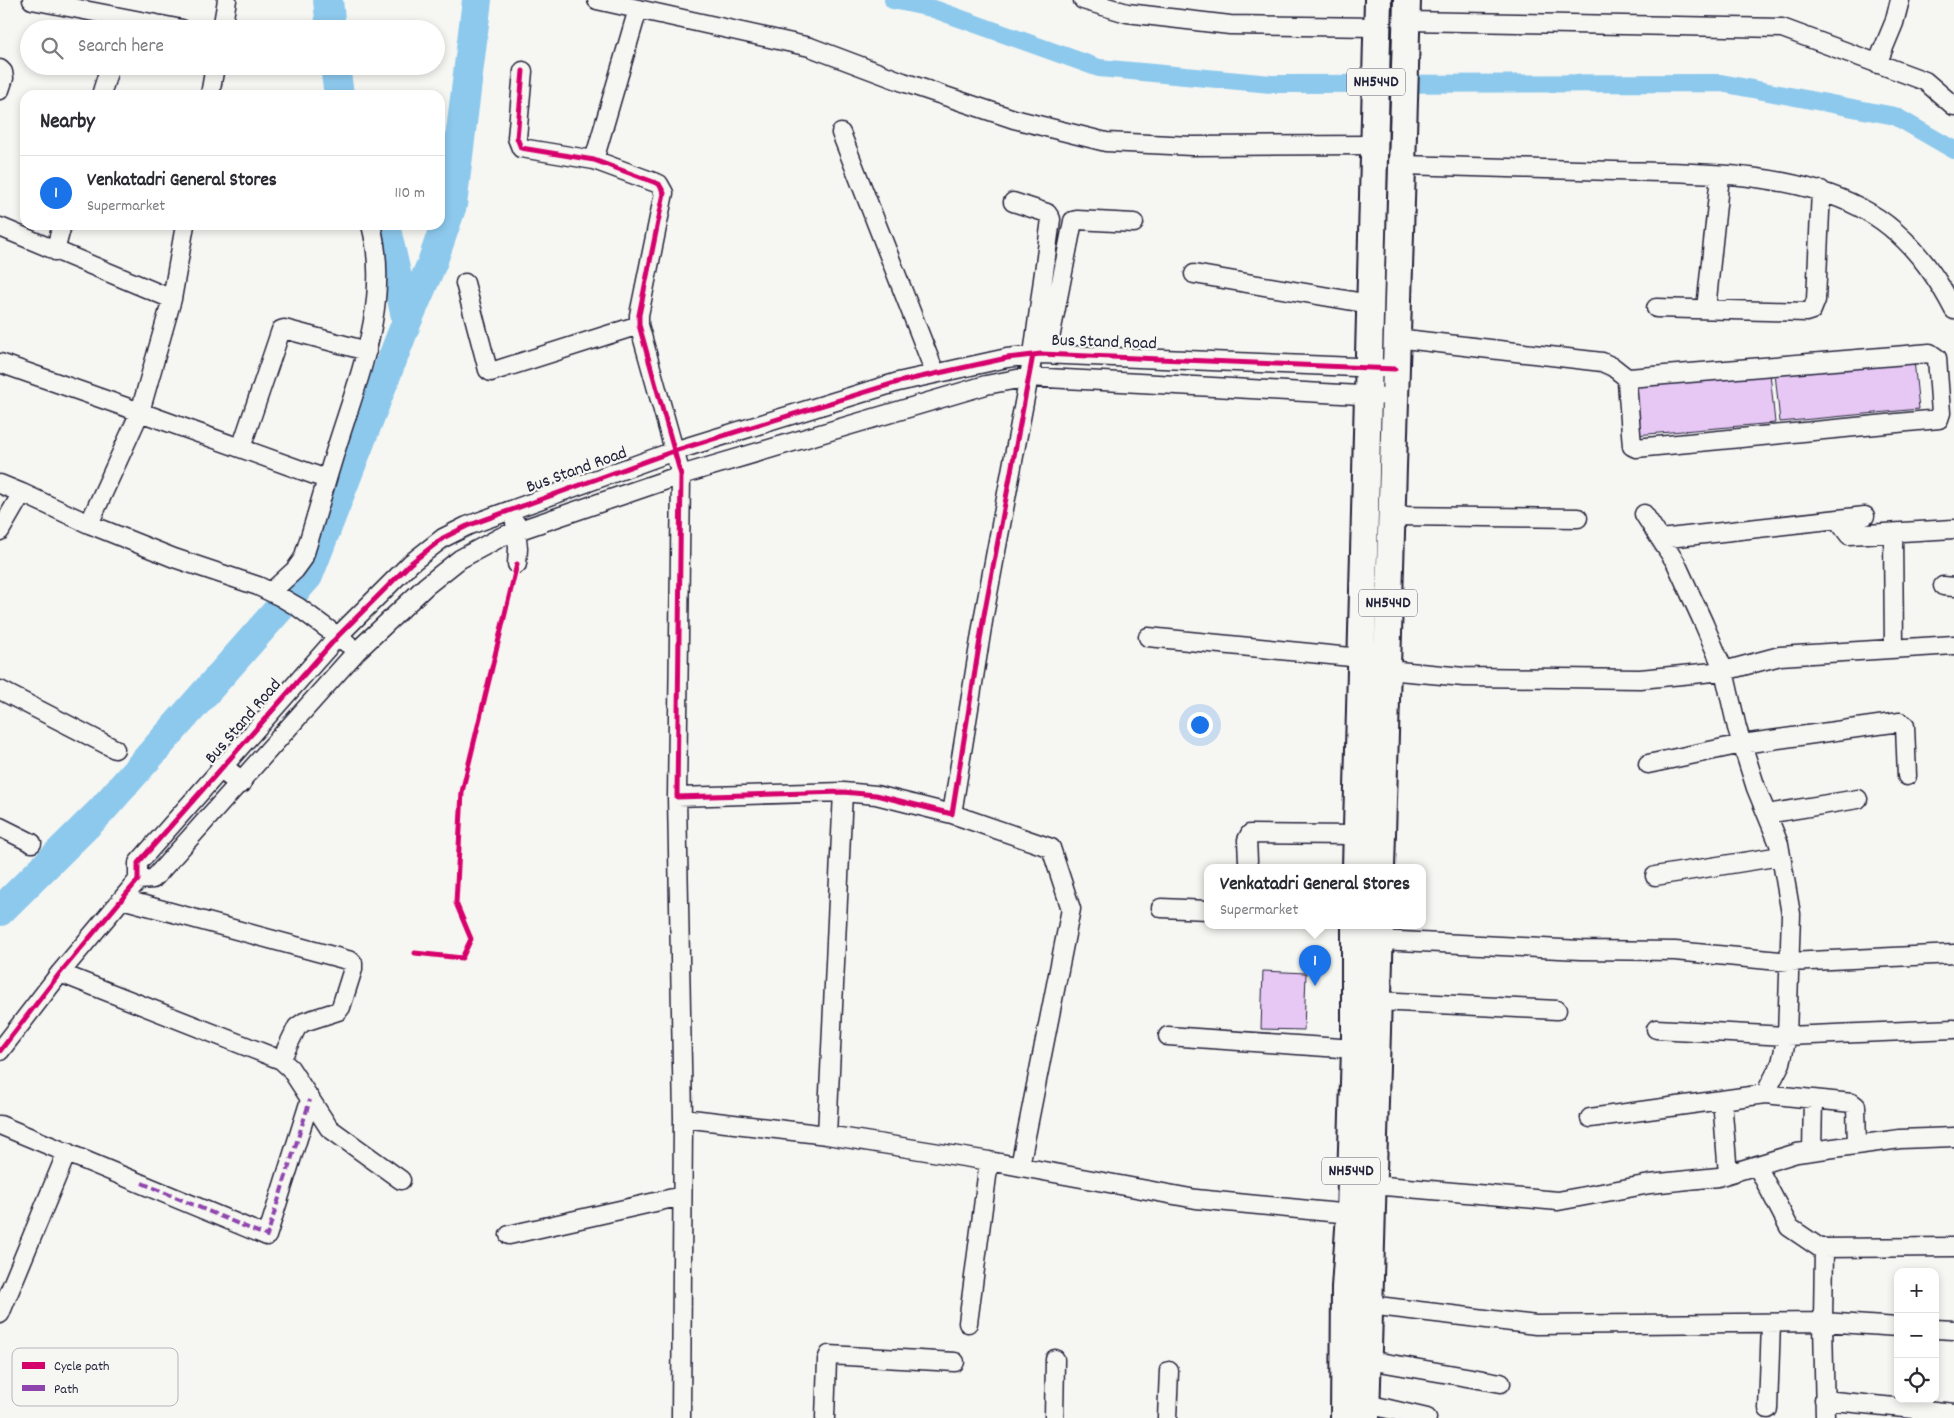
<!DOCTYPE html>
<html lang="en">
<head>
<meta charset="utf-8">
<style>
	:root { --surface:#fff; --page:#f7f7f7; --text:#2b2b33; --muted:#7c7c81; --line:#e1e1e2; --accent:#1a73e8 }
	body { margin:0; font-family:Dekko,sans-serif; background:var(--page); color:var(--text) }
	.controls { position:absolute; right:15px; bottom:15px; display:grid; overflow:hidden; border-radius:10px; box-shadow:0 2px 8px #0003 }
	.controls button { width:45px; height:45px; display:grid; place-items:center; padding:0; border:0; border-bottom:1px solid var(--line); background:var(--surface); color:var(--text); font:25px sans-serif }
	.you { position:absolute; left:1199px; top:724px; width:18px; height:18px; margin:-12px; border:4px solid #fff; border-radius:50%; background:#1a73e8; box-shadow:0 0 0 8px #1a73e833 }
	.badge { display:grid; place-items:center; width:32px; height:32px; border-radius:50%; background:var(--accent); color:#fff; font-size:16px; font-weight:700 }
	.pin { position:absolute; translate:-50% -41px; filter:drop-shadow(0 1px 2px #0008) }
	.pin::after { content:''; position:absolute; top:26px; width:18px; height:15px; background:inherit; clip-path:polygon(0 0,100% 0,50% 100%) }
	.popup { position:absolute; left:1204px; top:864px; width:222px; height:65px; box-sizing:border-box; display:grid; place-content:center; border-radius:10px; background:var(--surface); filter:drop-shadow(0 1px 4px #0005); font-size:16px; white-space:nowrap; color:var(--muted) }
	.popup b { font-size:19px; color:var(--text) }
	.popup::after { content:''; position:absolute; left:50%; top:100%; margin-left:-10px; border:10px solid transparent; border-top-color:var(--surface) }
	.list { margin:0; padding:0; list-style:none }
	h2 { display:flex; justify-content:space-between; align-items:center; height:65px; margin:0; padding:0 20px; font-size:21px }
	h2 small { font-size:16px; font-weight:400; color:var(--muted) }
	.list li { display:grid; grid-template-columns:32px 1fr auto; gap:15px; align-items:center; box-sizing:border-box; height:75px; padding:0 20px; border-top:1px solid var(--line) }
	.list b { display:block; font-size:19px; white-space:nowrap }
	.list p { margin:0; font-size:16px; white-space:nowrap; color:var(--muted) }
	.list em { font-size:16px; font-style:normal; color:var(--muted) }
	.icon { flex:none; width:28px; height:28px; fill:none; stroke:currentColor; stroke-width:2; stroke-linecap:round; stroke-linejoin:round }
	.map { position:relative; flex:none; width:1954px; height:1418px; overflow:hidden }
	.search { position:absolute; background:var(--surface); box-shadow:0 2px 8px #0003; left:20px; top:20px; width:425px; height:55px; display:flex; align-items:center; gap:12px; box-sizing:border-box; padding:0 18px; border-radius:28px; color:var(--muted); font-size:19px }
	.panel { position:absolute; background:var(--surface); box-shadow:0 2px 8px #0003; left:20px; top:90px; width:425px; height:140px; border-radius:15px }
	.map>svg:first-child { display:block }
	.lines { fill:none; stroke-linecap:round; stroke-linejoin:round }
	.canal { stroke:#8dc9ed; stroke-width:18 }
	.river { stroke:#8dc9ed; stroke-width:30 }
	.building { fill:#e7c7f4; stroke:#22223b }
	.minor-casing { stroke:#22223b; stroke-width:21 }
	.major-casing { stroke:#22223b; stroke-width:26 }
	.highway-casing { stroke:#22223b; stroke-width:30 }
	.minor { stroke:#f6f6f2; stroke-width:18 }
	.major { stroke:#f6f6f2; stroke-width:22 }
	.highway { stroke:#f6f6f2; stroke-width:26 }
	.quiet { stroke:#8e44ad; stroke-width:4; stroke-dasharray:8 4; stroke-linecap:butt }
	.cycleway-casing { stroke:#f6f6f2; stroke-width:8 }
	.cycleway { stroke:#d6006c; stroke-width:5 }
	.labels { text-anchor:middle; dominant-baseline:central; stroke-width:4.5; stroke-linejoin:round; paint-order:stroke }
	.shield { fill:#f6f6f2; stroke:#626272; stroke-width:1 }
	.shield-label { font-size:16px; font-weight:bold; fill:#22223b }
	.street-label { font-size:18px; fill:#22223b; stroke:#f6f6f2 }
	.key { fill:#f6f6f2; stroke:#b6b6bb; stroke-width:1 }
	.key-label { font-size:14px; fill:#22223b }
</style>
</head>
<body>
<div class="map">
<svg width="1954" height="1418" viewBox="0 0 1954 1418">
	<rect width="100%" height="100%" fill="#f6f6f2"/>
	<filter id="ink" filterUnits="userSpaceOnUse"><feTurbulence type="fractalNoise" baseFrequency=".02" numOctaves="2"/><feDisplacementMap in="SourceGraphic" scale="10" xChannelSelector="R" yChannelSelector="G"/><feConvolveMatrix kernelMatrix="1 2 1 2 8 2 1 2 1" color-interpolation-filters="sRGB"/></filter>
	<g filter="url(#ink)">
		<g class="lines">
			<path class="canal" d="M 893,0 L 931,8 L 1099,68 L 1271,84 L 1721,83 L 1895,116 L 1954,150"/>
			<path class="river" d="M 328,0 L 331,29
				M 335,66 L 339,95
				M 407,321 L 432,263 L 452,205 L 477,0
				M 0,911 L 101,811 L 308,576 L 407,321 L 385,225"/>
		</g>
		<path class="building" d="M 1914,360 L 1919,409 L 1780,422 L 1775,373 Z
			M 1770,373 L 1775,423 L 1636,435 L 1631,386 Z
			M 1263,971 L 1306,973 L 1304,1030 L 1261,1029 Z"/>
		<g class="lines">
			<defs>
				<path id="minor" d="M 32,0 L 182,29
					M 597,0 L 810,47 L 903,82 L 1014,119 L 1106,142 L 1192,146 L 1374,145
					M 1083,0 L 1127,13 L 1230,25 L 1377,27
					M 1407,21 L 1782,28 L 1925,81 L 1954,106
					M 222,29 L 227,0
					M 1877,64 L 1894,23 L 1900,0
					M 0,69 L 3,72 L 4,78 L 0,90
					M 523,71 L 517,138 L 521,148 L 594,160 L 659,184 L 664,193 L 639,315 L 639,325 L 681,475 L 677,797 L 843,792 L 876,795 L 952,814 L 984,615 L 1033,355 L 1051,219 L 1047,213 L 1013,202
					M 101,95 L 110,66
					M 210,95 L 215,66
					M 841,133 L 935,373
					M 594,160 L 638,9
					M 1402,165 C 1473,167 1543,169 1614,171 C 1693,173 1786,170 1859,207 C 1903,229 1932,267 1954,310
					M 0,227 L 172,299
					M 55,251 L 62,225
					M 1194,274 L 1370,304
					M 465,283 L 488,370 L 491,372 L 639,325
					M 1656,308 L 1806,312 L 1812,310 L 1816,300 L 1821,190
					M 1706,309 L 1720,176
					M 1396,338 L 1602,362 L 1613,367 L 1627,378
					M 1930,353 L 1937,358 L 1941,413 L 1939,419 L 1636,448 L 1632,446 L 1627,382 L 1627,378 L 1629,378 Z
					M 1047,354 L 1073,221 L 1077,220 L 1134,223
					M 0,363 L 140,412 L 172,299 L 185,225
					M 241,448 L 281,330 L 284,329 L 367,351
					M 0,484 L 22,493 L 89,524 L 174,558 L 258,586 L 279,596 L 298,607 L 348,644
					M 1644,514 L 1676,563 L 1704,624 L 1724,671 L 1780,656 L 1954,645
					M 1391,516 L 1578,518
					M 1837,519 L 1849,535 L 1954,529
					M 515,522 L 518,548 L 517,564
					M 89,524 L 140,412 L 326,479
					M 0,531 L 22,493
					M 1893,533 L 1894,648
					M 1660,539 L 1865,516
					M 1943,586 L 1954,587
					M 271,592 L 295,570 L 303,559 C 315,522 325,484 337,446 C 359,376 391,300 371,225
					M 1148,637 L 1361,658
					M 1387,670 L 1464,677 L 1640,679 L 1724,671 L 1737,728 L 1756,788 L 1779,844 L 1791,914 L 1787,1036 L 1781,1063 L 1765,1094 L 1852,1103 L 1856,1106 L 1857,1145
					M 0,690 L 115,749
					M 1648,764 L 1742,744 L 1900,722 L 1905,726 L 1907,776
					M 677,797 L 683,1118 L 681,1418
					M 952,814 L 1051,848 L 1071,909 L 1020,1166
					M 1767,814 L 1858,799
					M 0,827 L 32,843
					M 1248,861 L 1247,840 L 1250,834 L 1356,835
					M 1655,876 L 1781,856
					M 138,880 L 153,879 L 156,876 L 357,651 L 426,586 L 460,559 L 501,537 L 517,531 L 681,475 L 986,385 L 1028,377 L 1378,396
					M 122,899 L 351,961 L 353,963 L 353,969 L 341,1007 L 338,1011 L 304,1022 L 297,1027 L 281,1060
					M 1161,908 L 1208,910
					M 1379,940 L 1581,950 L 1675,951 L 1790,962 L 1954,954
					M 60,973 L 281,1060 L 290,1068 L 329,1128 L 401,1180
					M 1378,1001 L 1557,1010
					M 1656,1029 L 1787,1036 L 1954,1029
					M 1168,1036 L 1355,1049
					M 0,1051 L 60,973 L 138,880 L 138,863 L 338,636 L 411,563 L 443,538 L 467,526 L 674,451 L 898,382 L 1007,358 L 1041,354 L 1380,368
					M 1722,1100 L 1728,1174
					M 683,1118 L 827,1135 L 989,1161 L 1196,1199 L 1350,1214
					M 1590,1118 L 1765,1094
					M 0,1125 L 267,1236 L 310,1100
					M 827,1135 L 843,792
					M 1812,1151 L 1813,1099
					M 1757,1166 L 1789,1227 L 1820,1248 L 1954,1247
					M 1373,1185 L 1558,1201 L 1650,1184 L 1718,1177 L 1797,1153 L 1900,1139 L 1954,1137
					M 509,1235 L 682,1196
					M 1369,1305 L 1536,1325 L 1823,1322 L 1824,1248
					M 0,1314 L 67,1152
					M 968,1323 L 989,1161
					M 1935,1329 L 1954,1330
					M 1368,1360 L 1501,1383
					M 1824,1400 L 1954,1413
					M 1367,1404 L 1427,1418
					M 1768,1409 L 1771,1323
					M 825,1418 L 827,1360 L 829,1355 L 955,1362
					M 1054,1418 L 1055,1359
					M 1167,1418 L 1169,1371
					M 1825,1418 L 1823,1322 L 1898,1327"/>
				<path id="major" d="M 222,768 L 240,782"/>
				<path id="highway" d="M 1356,867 L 1378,0
					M 1381,867 L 1407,0
					M 1344,1418 L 1345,1288 L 1350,1214 L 1355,1049 L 1355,925
					M 1366,1418 L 1380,925"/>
			</defs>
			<use href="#minor" class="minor-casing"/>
			<use href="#major" class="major-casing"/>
			<use href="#highway" class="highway-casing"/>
			<use href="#minor" class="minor"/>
			<use href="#major" class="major"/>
			<use href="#highway" class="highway"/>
			<path class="quiet" d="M 142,1183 L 267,1236 L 310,1100"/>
			<defs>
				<path id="cycleway" d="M 523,71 L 517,138 L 521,148 L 594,160 L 659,184 L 664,193 L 639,315 L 639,325 L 681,475 L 677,797 L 843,792 L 876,795 L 952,814 L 984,615 L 1033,355
					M 415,953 L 462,958 L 471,939 L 456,903 L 462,792 L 517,564
					M 0,1051 L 60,973 L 138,880 L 138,863 L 338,636 L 411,563 L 443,538 L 467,526 L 674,451 L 898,382 L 1007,358 L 1041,354 L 1395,369"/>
			</defs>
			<use href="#cycleway" class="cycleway-casing"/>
			<use href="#cycleway" class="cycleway"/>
		</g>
	</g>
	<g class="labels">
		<g class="shield">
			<rect x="1347" y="68.5" width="58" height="27" rx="4"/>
			<rect x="1359" y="589.5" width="58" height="27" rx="4"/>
			<rect x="1322" y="1157.5" width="58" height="27" rx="4"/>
		</g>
		<g class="shield-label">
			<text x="1376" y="82">NH544D</text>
			<text x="1388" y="603">NH544D</text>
			<text x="1351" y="1171">NH544D</text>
		</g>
		<g class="street-label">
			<text transform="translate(1104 343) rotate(2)">Bus Stand Road</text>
			<text transform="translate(577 471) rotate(-20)">Bus Stand Road</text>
			<text transform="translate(244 722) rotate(-49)">Bus Stand Road</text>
		</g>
	</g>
	<rect x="12" y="1348" width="166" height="58" rx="8" class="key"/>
	<rect x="22" y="1362" width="23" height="7" fill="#d6006c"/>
	<rect x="22" y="1385" width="23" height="6" fill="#8e44ad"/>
	<g class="key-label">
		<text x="54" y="1370">Cycle path</text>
		<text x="54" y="1393">Path</text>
	</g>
</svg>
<div class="controls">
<button>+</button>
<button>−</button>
<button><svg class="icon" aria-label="locate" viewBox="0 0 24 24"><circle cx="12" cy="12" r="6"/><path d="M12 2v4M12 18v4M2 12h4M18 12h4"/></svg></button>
</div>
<div class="you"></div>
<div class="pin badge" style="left:1315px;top:986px">1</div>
<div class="popup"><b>Venkatadri General Stores</b>Supermarket</div>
<div class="search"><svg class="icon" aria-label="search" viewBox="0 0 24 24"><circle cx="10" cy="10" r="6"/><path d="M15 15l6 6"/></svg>Search here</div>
<section class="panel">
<h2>Nearby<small></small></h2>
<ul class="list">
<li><span class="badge">1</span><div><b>Venkatadri General Stores</b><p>Supermarket</p></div><em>110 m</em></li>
</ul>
</section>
</div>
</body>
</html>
